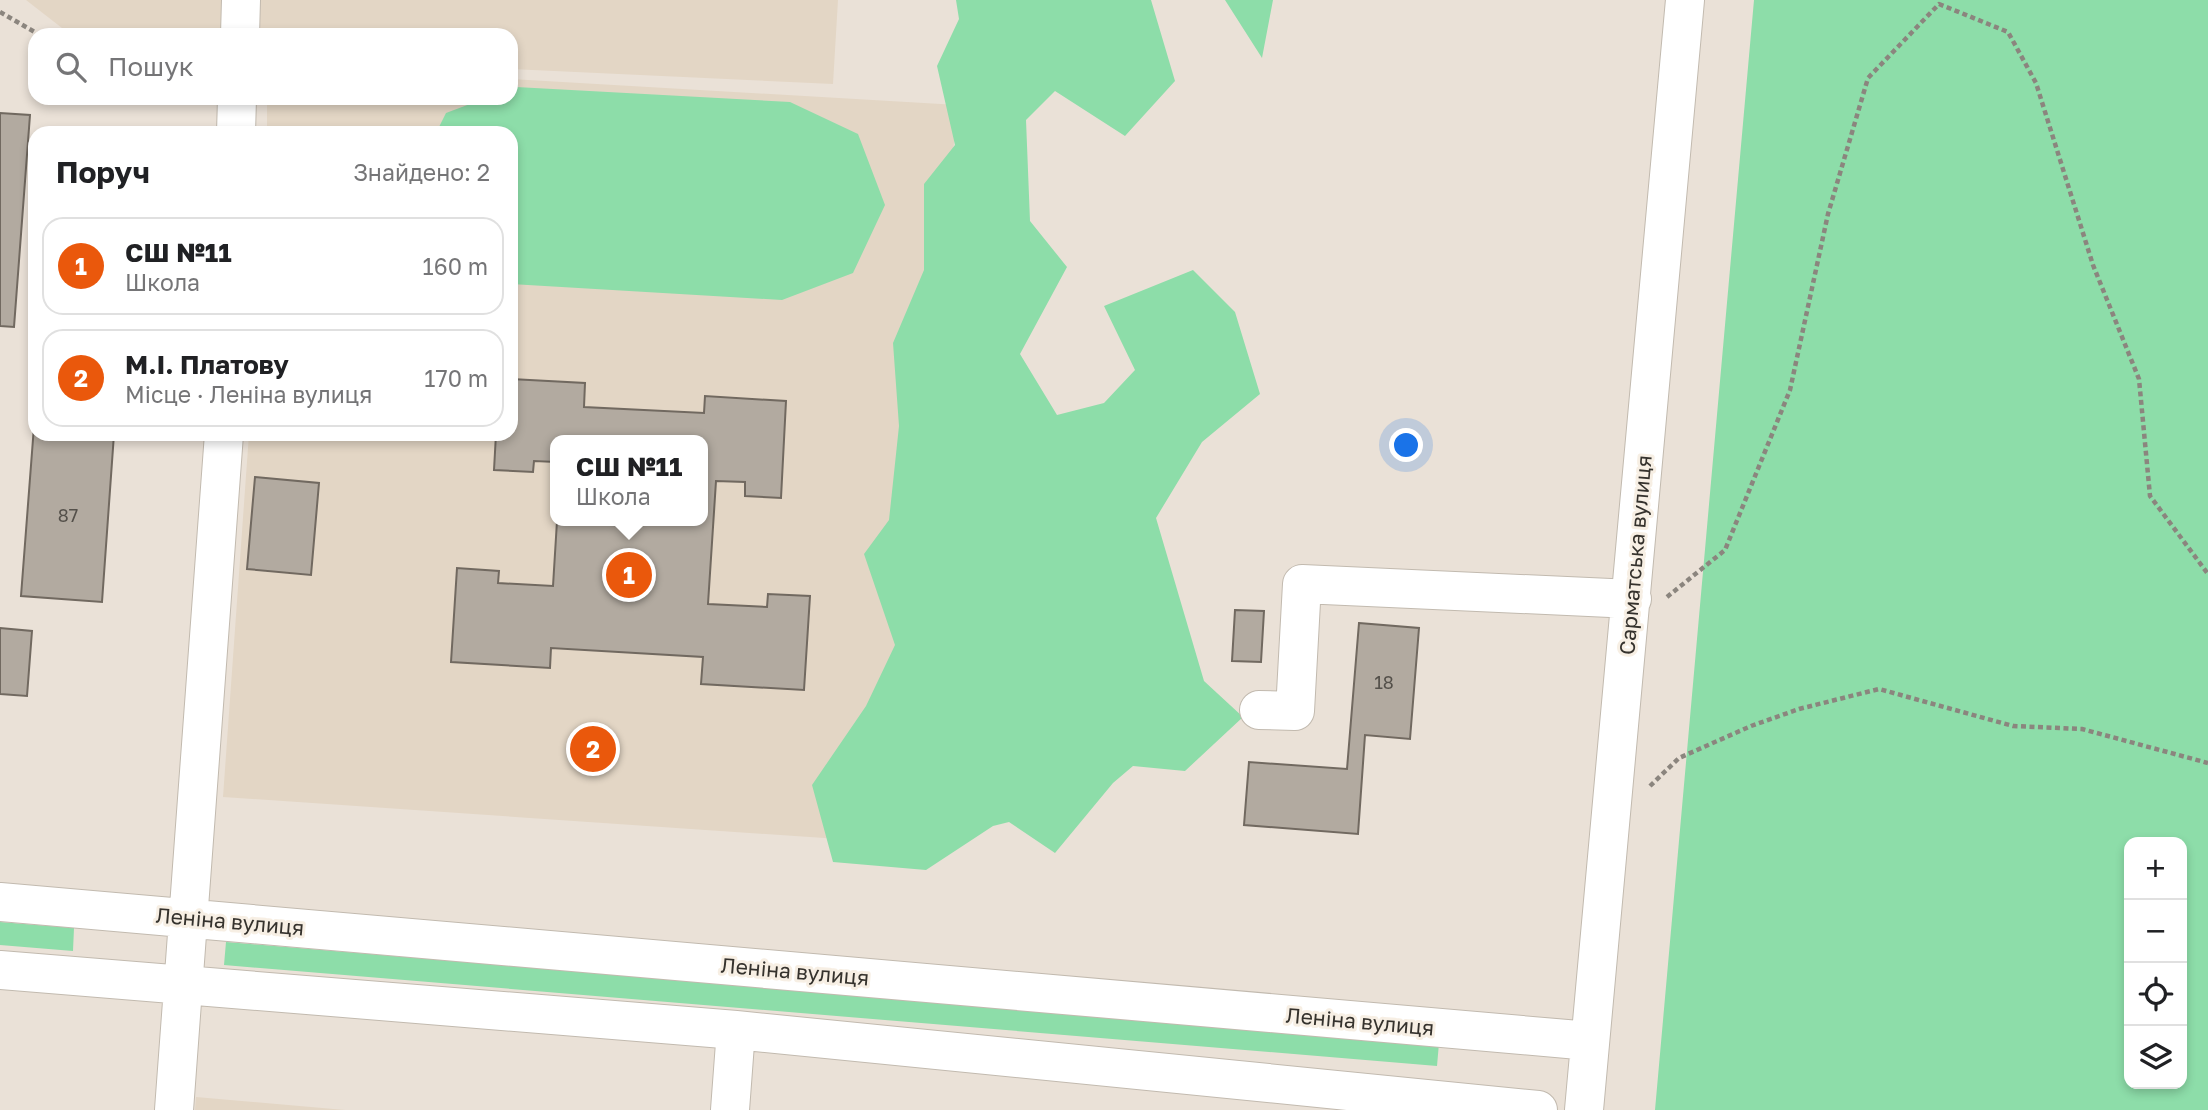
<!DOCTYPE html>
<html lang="uk">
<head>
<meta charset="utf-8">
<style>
	:root { --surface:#fff; --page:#f2f2f2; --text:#202124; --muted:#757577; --line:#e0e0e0; --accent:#ea580c }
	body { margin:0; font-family:"Golos Text",sans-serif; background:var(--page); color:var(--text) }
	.controls { position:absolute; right:21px; bottom:21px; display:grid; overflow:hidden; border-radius:14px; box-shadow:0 4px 10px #0003 }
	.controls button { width:63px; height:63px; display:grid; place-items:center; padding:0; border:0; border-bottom:2px solid var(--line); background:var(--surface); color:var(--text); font:35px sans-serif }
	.you { position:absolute; left:1407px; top:446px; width:24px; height:24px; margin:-18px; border:5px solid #fff; border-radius:50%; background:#1a73e8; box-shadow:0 0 0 10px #1a73e833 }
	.badge { display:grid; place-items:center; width:46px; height:46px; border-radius:50%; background:var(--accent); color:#fff; font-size:23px; font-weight:700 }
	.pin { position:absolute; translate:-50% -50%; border:4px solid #fff; box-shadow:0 2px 7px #0006 }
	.popup { position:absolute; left:550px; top:435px; width:158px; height:91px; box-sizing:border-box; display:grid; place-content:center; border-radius:14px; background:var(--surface); filter:drop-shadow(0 2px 5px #0005); font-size:23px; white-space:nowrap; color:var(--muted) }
	.popup b { font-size:26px; color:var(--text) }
	.popup::after { content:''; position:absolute; left:50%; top:100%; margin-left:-14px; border:14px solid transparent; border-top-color:var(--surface) }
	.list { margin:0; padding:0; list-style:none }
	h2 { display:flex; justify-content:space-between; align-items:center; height:91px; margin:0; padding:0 28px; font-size:30px }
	h2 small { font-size:23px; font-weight:400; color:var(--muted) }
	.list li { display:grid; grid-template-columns:46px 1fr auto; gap:21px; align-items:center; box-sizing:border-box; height:98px; margin:0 14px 14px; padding:0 14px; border:2px solid var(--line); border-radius:21px }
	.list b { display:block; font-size:26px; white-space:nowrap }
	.list p { margin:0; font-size:23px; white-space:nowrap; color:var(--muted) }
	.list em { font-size:23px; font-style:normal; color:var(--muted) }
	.icon { flex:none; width:38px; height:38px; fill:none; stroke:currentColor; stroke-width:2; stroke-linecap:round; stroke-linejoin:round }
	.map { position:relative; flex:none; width:2208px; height:1110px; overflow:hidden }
	.search { position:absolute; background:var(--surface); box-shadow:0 4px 10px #0003; left:28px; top:28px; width:490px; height:77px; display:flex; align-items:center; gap:18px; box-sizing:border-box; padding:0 24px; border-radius:21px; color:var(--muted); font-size:26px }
	.panel { position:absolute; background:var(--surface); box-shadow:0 4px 10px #0003; left:28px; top:126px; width:490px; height:315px; border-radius:21px }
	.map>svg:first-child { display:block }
	.built { fill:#e3d6c5; fill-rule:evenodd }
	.green { fill:#8ddda9; fill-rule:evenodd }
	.building { fill:#b2aaa0; stroke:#716960; stroke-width:2 }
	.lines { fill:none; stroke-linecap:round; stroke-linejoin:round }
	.minor-casing { stroke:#c2baaf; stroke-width:40 }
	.path { stroke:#8b857e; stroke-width:4.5; stroke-dasharray:5 3.5; stroke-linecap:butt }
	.minor { stroke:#fff; stroke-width:38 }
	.labels { text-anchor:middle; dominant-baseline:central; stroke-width:6; stroke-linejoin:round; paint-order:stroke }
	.number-label { font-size:18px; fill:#54504a }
	.street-label { font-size:21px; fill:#35322d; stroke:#f7efe4 }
</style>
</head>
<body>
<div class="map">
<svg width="2208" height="1110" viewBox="0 0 2208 1110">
	<rect width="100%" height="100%" fill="#eae1d7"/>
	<path class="built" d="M 26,0 L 838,0 L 833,84 L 511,69 L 511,35 L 71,35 Z
		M 511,79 L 958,105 L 889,756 L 839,839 L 223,797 L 249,434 L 511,434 L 511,133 L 267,133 L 267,98 L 511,98 ZM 556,440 L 702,440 L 702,521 L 556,521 Z
		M 196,1097 L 345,1110 L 195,1110 Z"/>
	<path class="green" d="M 956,0 L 1151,0 L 1175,81 L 1125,136 L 1055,91 L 1026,120 L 1030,221 L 1067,267 L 1020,354 L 1057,415 L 1104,403 L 1135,370 L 1104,306 L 1193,270 L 1235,312 L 1260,394 L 1202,442 L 1156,518 L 1204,681 L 1243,717 L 1185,771 L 1133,766 L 1113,783 L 1055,853 L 1009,822 L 993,826 L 926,870 L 833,862 L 812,785 L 866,706 L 895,645 L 864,554 L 889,520 L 899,426 L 893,343 L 924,270 L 924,184 L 955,145 L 937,66 L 959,19 Z
		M 1225,0 L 1273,0 L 1262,58 Z
		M 1754,0 L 2208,0 L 2208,1110 L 1655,1110 ZM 2129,842 L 2182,842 L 2182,1084 L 2129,1084 Z
		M 516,87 L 790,102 L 858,134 L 885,205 L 853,273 L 782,300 L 511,284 L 511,133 L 436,133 L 446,113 L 486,98 L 511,98 L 511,89 Z
		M 0,922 L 74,928 L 73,951 L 0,945 Z
		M 226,942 L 1439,1043 L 1437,1066 L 224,965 Z"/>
	<path class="building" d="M 0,113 L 30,115 L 14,327 L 0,326 Z
		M 511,379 L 585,383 L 584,407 L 704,413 L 705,396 L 786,401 L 781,498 L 745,496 L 745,482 L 716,481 L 708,604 L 767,607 L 768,594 L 810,596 L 804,690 L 701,684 L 703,657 L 551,648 L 550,668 L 451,662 L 457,568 L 499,571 L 498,583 L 553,586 L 557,521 L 702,521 L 702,440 L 556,440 L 556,462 L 534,461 L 533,472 L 494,470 L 496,434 L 511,434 Z
		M 35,413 L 35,434 L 114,434 L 102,602 L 21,596 Z
		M 255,477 L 319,483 L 311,575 L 247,569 Z
		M 1235,610 L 1264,611 L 1261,662 L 1232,661 Z
		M 1359,623 L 1419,628 L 1410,739 L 1365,735 L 1358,834 L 1244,825 L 1249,762 L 1347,769 Z
		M 0,628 L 32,631 L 27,696 L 0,694 Z"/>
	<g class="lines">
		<defs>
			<path id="minor" d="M 240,35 L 241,0
				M 236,133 L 237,98
				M 1259,710 L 1295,711 L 1302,584 L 1632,599
				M 0,902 L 1590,1041
				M 0,970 L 736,1030 L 1538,1110
				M 174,1110 L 224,434
				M 730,1110 L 736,1030
				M 1584,1110 L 1685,0"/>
		</defs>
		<use href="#minor" class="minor-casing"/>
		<path class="path" d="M 0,12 L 40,35
			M 1667,597 L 1725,550 L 1790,390 L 1828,214 L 1868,78 L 1939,4 L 2008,32 L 2036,83 L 2093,265 L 2139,379 L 2150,496 L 2208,574
			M 1650,786 L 1679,758 L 1751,726 L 1799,709 L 1879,689 L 2013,726 L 2082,729 L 2208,763"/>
		<use href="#minor" class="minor"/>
	</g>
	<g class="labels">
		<g class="number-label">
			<text x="68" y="515">87</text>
			<text x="1384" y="682">18</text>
		</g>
		<g class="street-label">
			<text transform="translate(1635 555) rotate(-85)">Сарматська вулиця</text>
			<text transform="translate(230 921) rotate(5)">Леніна вулиця</text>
			<text transform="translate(795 971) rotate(5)">Леніна вулиця</text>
			<text transform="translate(1360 1021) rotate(5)">Леніна вулиця</text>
		</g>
	</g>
</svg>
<div class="controls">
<button>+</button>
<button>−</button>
<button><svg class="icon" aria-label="locate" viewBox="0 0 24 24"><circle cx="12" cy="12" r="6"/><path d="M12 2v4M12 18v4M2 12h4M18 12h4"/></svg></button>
<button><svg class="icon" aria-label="layers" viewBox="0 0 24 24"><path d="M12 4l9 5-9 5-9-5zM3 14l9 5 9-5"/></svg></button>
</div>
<div class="you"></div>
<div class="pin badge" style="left:629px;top:575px">1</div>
<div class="popup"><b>СШ №11</b>Школа</div>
<div class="pin badge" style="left:593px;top:749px">2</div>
<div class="search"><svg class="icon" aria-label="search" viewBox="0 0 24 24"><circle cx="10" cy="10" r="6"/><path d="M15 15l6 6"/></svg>Пошук</div>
<section class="panel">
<h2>Поруч<small>Знайдено: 2</small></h2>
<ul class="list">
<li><span class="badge">1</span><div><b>СШ №11</b><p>Школа</p></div><em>160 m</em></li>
<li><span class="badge">2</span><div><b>М.І. Платову</b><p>Місце · Леніна вулиця</p></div><em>170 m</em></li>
</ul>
</section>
</div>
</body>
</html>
